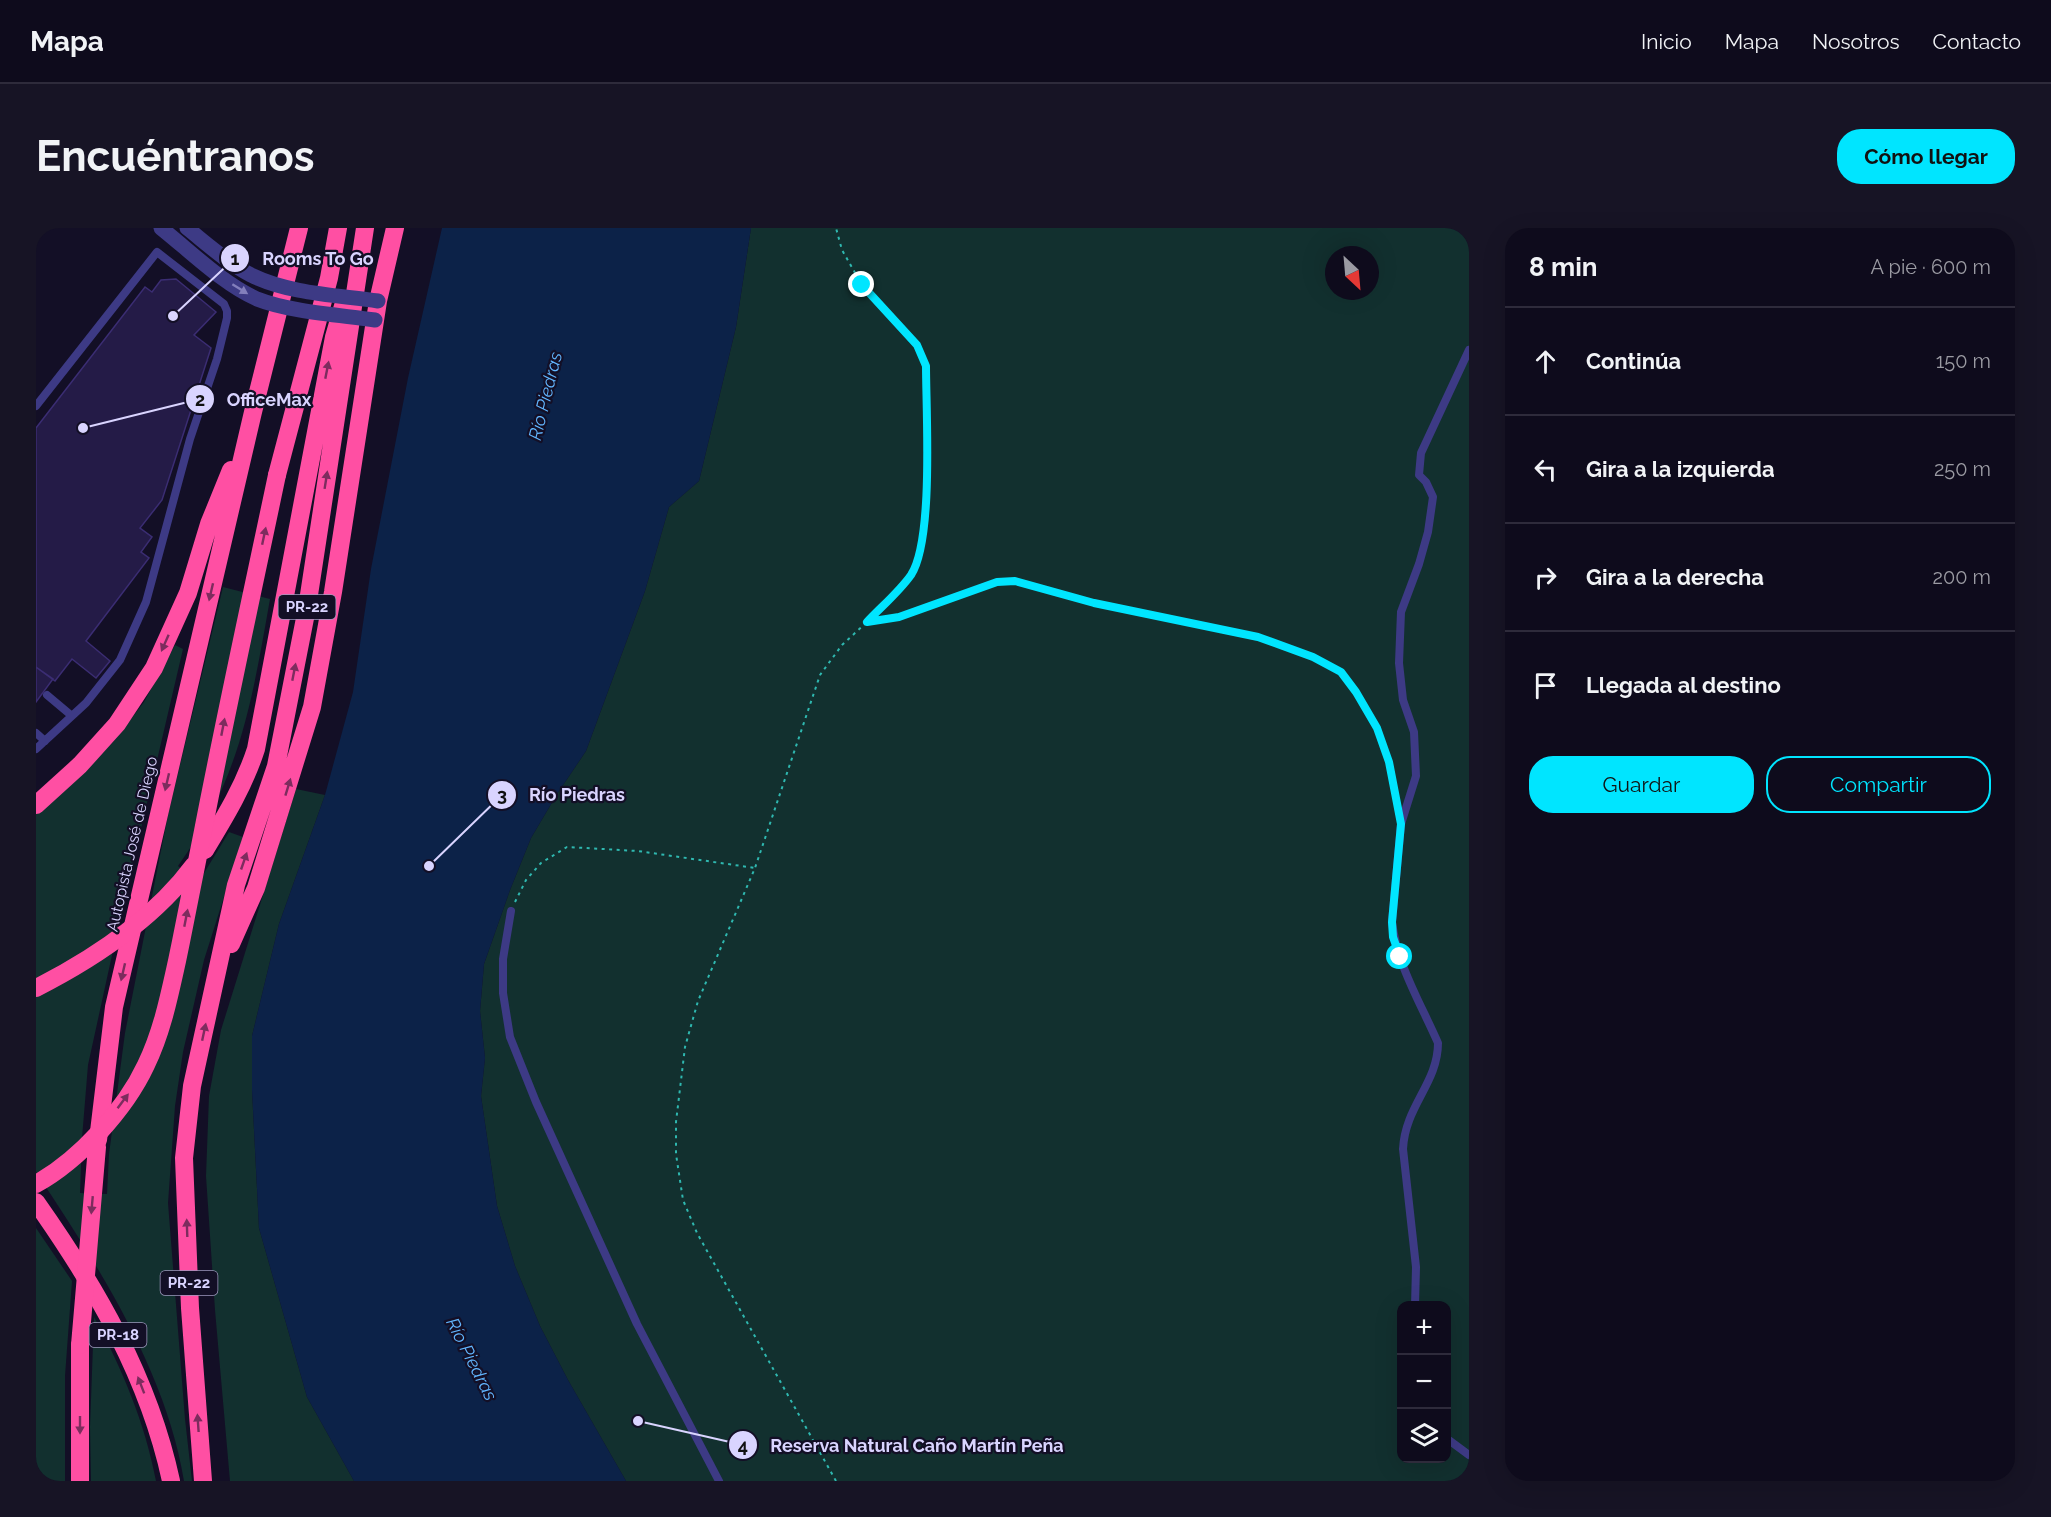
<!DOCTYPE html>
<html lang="es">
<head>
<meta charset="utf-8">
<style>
	:root { --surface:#0e0b1c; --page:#171425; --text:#f1f3f6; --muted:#9b9ba3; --line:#2e2b3b; --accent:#00e5ff }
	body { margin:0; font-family:Raleway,sans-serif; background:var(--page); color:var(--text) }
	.controls { position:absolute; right:18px; bottom:18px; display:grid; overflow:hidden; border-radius:12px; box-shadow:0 6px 24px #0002 }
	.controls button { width:54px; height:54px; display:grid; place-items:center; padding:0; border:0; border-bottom:2px solid var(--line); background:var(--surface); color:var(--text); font:30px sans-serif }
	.compass { position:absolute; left:1289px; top:18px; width:54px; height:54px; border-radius:50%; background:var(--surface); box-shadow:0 6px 24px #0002; rotate:154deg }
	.stop { position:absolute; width:18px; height:18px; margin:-14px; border:4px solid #00e5ff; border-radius:50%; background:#fff }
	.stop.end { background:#00e5ff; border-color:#fff; box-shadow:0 2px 6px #0008 }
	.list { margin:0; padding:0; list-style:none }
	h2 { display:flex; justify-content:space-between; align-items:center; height:78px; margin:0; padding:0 24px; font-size:26px }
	h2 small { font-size:20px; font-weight:400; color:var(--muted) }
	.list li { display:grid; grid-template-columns:39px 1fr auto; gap:18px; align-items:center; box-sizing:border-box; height:108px; padding:0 24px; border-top:2px solid var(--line) }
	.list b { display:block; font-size:22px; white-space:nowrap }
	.list em { font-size:20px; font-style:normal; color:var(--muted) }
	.actions { display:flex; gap:12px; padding:18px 24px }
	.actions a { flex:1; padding:14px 0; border:2px solid var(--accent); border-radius:24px; text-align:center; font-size:21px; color:var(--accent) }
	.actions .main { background:var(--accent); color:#111 }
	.icon { flex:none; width:33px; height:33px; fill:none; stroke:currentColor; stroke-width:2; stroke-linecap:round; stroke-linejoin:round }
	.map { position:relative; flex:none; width:1433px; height:1253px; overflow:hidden; border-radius:24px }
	header { display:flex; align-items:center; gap:36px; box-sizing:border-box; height:84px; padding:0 30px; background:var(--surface); border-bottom:2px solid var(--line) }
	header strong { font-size:28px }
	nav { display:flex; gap:33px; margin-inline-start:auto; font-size:21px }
	.intro { display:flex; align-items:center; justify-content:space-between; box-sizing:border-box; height:144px; padding:0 36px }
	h1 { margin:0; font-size:42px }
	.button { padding:15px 27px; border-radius:24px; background:var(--accent); color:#111; font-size:21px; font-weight:700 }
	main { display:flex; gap:36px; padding:0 36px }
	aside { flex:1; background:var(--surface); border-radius:24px; box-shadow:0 6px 24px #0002 }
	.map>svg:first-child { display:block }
	.green { fill:#12302f; fill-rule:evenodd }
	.water { fill:#0c2248 }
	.building { fill:#241b47; stroke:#3b2d73; stroke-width:1.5 }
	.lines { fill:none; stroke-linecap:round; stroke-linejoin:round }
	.path { stroke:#2fb8b0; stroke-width:2; stroke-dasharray:3 4.5; stroke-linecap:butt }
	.service { stroke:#3d3a85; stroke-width:8 }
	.motorway { stroke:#ff4fa3; stroke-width:18 }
	.minor-bridge { stroke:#3d3a85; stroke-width:15 }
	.motorway-bridge { stroke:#ff4fa3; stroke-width:18 }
	.oneway { fill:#837fbc }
	.oneway2 { fill:#7d2c5e }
	.route { stroke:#00e5ff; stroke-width:8 }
	.labels { text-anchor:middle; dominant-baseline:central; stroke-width:4.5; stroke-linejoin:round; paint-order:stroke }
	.shield { fill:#130f26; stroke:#9e99be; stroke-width:1.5 }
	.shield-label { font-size:15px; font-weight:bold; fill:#d9d4ff }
	.street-label { font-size:16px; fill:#d9d4ff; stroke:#130f26 }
	.water-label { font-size:18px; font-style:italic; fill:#62b6ff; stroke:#130f26 }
	.leader { fill:none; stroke:#d9d4ff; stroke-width:2 }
	.callout-dot { fill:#d9d4ff; stroke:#130f26; stroke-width:2 }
	.mark-label { font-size:18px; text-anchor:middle; font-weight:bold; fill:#111 }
	.callout-label { font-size:18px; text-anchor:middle; font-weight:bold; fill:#d9d4ff; stroke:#130f26; stroke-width:4.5; stroke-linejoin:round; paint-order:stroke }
</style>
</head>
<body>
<header>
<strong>Mapa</strong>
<nav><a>Inicio</a><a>Mapa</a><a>Nosotros</a><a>Contacto</a></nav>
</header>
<div class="intro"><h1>Encuéntranos</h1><a class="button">Cómo llegar</a></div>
<main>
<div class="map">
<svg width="1433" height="1253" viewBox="0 0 1433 1253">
	<rect width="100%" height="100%" fill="#130f26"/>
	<path class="green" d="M 715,0 L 1433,0 L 1433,1253 L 590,1253 L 532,1152 L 504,1098 L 479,1038 L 461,978 L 445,868 L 449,830 L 444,783 L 448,736 L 474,662 L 495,610 L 521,566 L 550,523 L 609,363 L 633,279 L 663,253 L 700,99 ZM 1298,27 L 1334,27 L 1334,63 L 1298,63 ZM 1366,1078 L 1410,1078 L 1410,1230 L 1366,1230 Z
		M 187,359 L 234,371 C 216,473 204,551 142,638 L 162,655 L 193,604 L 207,609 L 168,732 L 147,824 L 139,878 L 132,975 L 149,1191 L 156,1253 L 148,1253 C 130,1142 61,1036 0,944 L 0,584 L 78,513 L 108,474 L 139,417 L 147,421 L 83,695 L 52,837 L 46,910 L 44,965 L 71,966 L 73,926 L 89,805 L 132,587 Z
		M 260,561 L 289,567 L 243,696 L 216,808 L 216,862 L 223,1000 L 271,1169 L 318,1253 L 194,1253 L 179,1082 L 170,948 L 173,868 L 185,802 Z
		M 0,1000 L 36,1053 L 29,1148 L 29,1253 L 0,1253 Z
		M 58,1089 C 86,1140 109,1195 120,1253 L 55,1253 L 54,1199 Z"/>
	<path class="water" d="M 406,0 L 715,0 L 700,99 L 663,253 L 633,279 L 609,363 L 550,523 L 521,566 L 495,610 L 474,662 L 448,736 L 444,783 L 449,830 L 445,868 L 461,978 L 479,1038 L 504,1098 L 532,1152 L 590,1253 L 318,1253 L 271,1169 L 223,1000 L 216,862 L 216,808 L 243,696 L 289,567 L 317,464 L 335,341 L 372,150 Z"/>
	<path class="building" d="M 140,51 L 180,84 L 158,107 L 175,120 L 126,272 L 104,300 L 116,309 L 105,324 L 113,330 L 50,413 L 74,433 L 60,450 L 36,431 L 19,453 L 0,439 L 0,200 L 109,59 L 116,64 L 125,52 Z
		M 0,439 L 17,451 L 0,474 Z"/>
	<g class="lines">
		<path class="path" d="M 831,394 L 863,389 L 961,354 L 979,353 L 1058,375 L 1222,409 L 1277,429 L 1305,444 L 1320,463 L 1341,500 L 1354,534 L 1361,573
			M 479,674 L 490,652 L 505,635 L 531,619 L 602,623 L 719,640
			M 800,1253 L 661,1005 L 647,972 L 640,926 L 640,894 L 649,819 L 662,773 L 719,640 L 784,447 L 806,417 L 831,394 L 876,345 L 886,319 L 890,273 L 890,137 L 881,117 L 826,57 L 806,22 L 800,0"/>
		<path class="service" d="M 0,178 L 121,24 L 188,76 L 191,83 L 191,90 L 181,131 L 154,211 L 110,374 L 84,432 L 50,475 L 0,521
			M 11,467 L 36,488
			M 0,505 L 9,513
			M 475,683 L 467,731 L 467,765 L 474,809 L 500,874 L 601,1096 L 683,1253
			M 1379,1078 L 1380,1039 L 1367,921 C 1369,878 1402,855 1402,815 C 1385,776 1361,737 1356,694 L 1365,596 L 1380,548 L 1378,504 L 1367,472 L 1363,435 L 1365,384 L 1383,336 L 1392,304 L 1397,269 L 1390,254 L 1383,247 L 1385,225 L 1433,122
			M 1410,1210 L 1433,1227"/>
		<path class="motorway" d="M 241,247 L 293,50 L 302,0
			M 0,577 L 44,537 L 81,496 L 118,440 L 152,365 L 173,296 L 195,242
			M 169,622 C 189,589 208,558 220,521 L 298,109 L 307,78
			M 195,716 L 220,660 L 276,479 L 297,364 L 342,73 L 359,0
			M 62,912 L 78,779 L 217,184 L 263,0
			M 0,974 C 60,1059 113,1150 135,1253
			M 44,1117 L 44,1253
			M 167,1253 L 154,1080 L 148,930 L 156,858 L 200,657 L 240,538 L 271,380 L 329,0"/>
		<path class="minor-bridge" d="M 125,0 C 154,23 187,56 221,71 C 254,84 304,87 339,92
			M 151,0 C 171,16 192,35 215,47 C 254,66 301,67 342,73"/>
		<path class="motorway-bridge" d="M 0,760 C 59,730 118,691 158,637
			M 0,956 C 43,932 89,882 110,837 C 126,804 133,769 141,733 C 150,690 158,647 167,603 C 190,484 216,366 241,247
			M 44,1117 L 61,919"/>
	</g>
	<defs><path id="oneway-solid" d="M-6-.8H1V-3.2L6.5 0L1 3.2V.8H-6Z" transform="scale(1.5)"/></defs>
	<use class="oneway" href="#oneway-solid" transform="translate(204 61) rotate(32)"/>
	<g class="oneway2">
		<use href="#oneway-solid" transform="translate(291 142) rotate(-79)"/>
		<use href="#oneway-solid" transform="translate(290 252) rotate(-81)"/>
		<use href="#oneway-solid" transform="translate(228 308) rotate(-78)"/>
		<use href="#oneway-solid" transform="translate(175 364) rotate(103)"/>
		<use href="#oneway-solid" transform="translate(129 415) rotate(114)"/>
		<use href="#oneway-solid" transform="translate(258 444) rotate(-79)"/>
		<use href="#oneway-solid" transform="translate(187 499) rotate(-79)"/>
		<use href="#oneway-solid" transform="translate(131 554) rotate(103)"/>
		<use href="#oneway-solid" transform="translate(252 559) rotate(-73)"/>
		<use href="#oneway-solid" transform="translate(208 633) rotate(-71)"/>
		<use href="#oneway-solid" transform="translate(150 690) rotate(-79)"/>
		<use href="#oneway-solid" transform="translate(87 744) rotate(103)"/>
		<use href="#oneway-solid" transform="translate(168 804) rotate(-78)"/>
		<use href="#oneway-solid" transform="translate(87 873) rotate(-53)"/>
		<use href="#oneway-solid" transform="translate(56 977) rotate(95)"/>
		<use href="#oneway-solid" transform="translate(151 1000) rotate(-92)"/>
		<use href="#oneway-solid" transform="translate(105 1157) rotate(-111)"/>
		<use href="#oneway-solid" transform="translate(162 1195) rotate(-94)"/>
		<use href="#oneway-solid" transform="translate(44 1197) rotate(90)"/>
	</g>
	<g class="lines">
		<path class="route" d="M 826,57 L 881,117 L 890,138 C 890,183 898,312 875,347 C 863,364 845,379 831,394 L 863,389 L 961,354 L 979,353 L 1058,375 L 1222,409 L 1277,429 L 1305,444 L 1320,464 L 1341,500 L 1353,534 L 1365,596 L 1356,694 L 1357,709 L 1364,729"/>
	</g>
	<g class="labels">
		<g class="shield">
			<rect x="242.5" y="367" width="57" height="24" rx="4.5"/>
			<rect x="124.5" y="1043" width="57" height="24" rx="4.5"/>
			<rect x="53.5" y="1095" width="57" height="24" rx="4.5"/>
		</g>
		<g class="shield-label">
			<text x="271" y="379">PR-22</text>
			<text x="153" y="1055">PR-22</text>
			<text x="82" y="1107">PR-18</text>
		</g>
		<g class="street-label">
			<text transform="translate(96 616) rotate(-77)">Autopista José de Diego</text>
		</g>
		<g class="water-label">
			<text transform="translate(509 168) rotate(-76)">Río Piedras</text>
			<text transform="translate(436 1131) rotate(63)">Río Piedras</text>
		</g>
	</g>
	<path class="leader" d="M137 88L199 30M47 200L164 171M393 638L466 567M602 1193L707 1217"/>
	<g class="callout-dot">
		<circle cx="137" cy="88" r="6"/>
		<circle cx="47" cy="200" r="6"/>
		<circle cx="393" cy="638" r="6"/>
		<circle cx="602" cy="1193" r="6"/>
		<circle cx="199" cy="30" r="15"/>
		<circle cx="164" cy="171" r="15"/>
		<circle cx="466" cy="567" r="15"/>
		<circle cx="707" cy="1217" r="15"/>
	</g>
	<g class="mark-label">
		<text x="199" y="37">1</text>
		<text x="164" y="178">2</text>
		<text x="466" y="573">3</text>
		<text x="707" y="1224">4</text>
	</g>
	<g class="callout-label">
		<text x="282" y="37">Rooms To Go</text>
		<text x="233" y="178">OfficeMax</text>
		<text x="541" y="573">Río Piedras</text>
		<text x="881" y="1224">Reserva Natural Caño Martín Peña</text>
	</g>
</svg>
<div class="controls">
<button>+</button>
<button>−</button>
<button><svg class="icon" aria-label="layers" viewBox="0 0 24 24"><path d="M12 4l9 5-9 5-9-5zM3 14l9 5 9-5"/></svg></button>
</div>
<svg class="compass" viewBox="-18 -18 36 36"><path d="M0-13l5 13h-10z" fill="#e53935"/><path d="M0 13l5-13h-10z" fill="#9b9ba3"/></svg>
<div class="stop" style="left:1364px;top:729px"></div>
<div class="stop end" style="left:826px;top:57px"></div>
</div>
<aside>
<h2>8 min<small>A pie · 600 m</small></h2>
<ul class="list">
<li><svg class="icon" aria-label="ahead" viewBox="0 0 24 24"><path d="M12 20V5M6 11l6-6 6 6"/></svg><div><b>Continúa</b></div><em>150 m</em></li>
<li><svg class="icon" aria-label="left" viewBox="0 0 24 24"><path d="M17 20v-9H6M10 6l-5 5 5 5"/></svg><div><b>Gira a la izquierda</b></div><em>250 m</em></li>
<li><svg class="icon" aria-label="right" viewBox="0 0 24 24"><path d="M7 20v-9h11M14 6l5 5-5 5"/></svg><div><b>Gira a la derecha</b></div><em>200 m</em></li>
<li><svg class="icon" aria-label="arrive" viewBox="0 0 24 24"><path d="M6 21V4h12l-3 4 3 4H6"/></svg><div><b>Llegada al destino</b></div></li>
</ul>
<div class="actions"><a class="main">Guardar</a><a>Compartir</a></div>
</aside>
</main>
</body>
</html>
